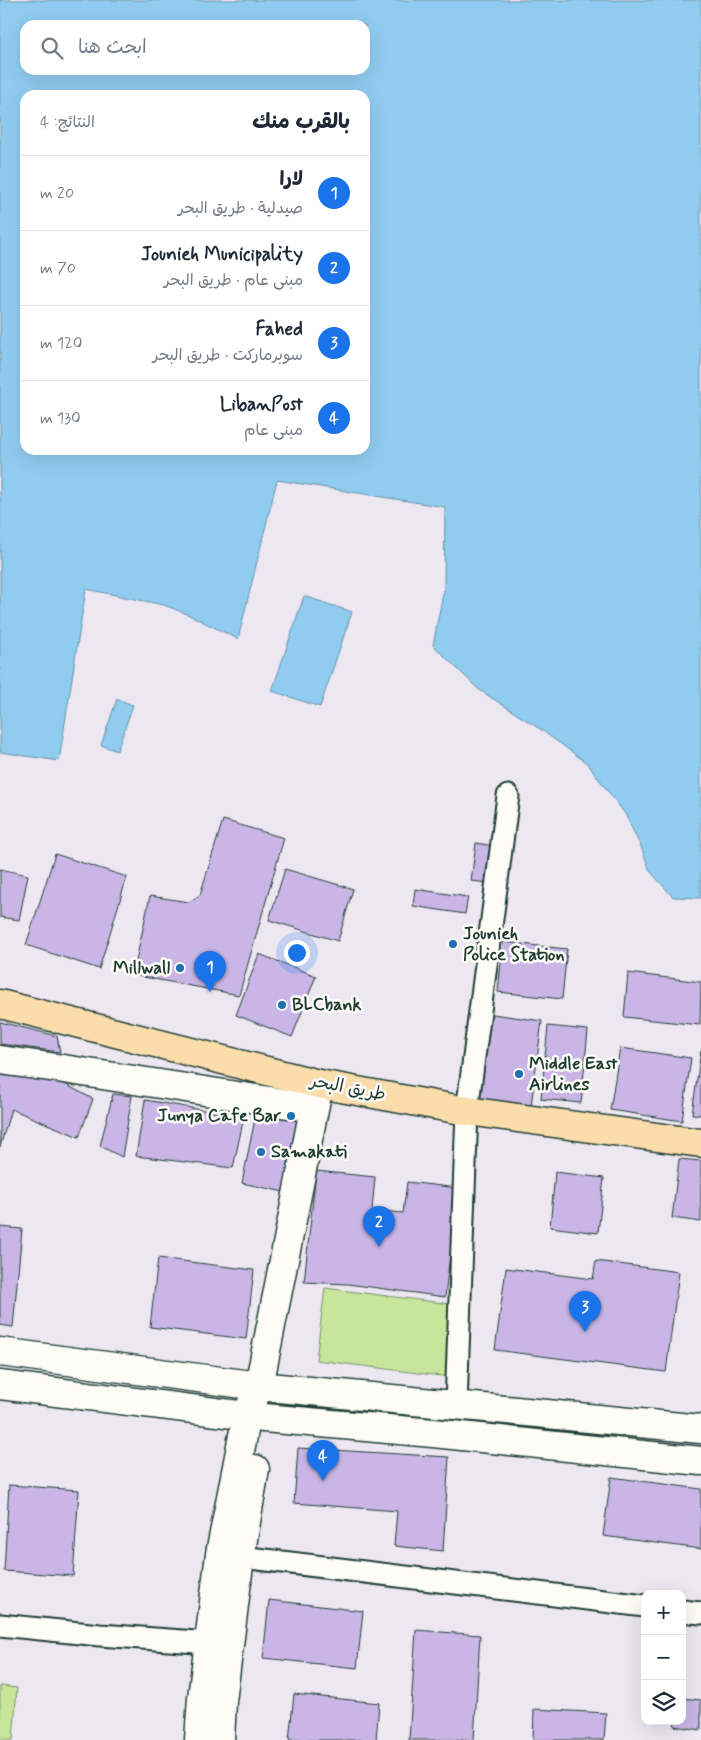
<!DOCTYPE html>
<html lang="ar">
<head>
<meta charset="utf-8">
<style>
	:root { --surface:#fff; --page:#f2f2f3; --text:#1f2937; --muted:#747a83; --line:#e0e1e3; --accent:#1a73e8 }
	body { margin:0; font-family:Mynerve,"Playpen Sans Arabic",sans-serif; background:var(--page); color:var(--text); direction:rtl }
	.controls { position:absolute; right:15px; bottom:15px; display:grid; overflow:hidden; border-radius:10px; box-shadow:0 5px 20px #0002 }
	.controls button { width:45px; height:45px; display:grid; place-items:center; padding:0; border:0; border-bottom:1px solid var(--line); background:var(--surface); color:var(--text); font:25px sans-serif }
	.you { position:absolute; left:296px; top:952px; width:18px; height:18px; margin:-12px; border:4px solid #fff; border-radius:50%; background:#1a73e8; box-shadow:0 0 0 8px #1a73e833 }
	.badge { display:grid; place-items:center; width:32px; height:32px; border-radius:50%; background:var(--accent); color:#fff; font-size:16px; font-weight:700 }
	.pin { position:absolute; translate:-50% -41px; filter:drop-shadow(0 1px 2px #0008) }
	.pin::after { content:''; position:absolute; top:26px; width:18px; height:15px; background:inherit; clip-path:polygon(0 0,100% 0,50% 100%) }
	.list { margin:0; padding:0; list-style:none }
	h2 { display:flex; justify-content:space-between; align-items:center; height:65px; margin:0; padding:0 20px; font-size:21px }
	h2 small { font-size:16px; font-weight:400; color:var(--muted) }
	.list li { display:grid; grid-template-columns:32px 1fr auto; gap:15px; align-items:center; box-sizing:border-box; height:75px; padding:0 20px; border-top:1px solid var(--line) }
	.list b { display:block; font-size:19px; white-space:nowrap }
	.list p { margin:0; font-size:16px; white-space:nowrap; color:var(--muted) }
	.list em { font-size:16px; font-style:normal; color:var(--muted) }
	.icon { flex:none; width:28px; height:28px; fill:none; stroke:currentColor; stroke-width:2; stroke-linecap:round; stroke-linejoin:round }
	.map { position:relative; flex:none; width:701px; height:1740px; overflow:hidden; direction:ltr }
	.search { position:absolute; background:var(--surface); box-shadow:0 5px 20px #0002; left:20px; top:20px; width:350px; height:55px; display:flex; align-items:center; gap:12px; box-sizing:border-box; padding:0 18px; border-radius:15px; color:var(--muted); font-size:19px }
	.panel { position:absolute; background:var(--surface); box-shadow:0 5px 20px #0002; left:20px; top:90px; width:350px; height:365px; border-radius:15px; direction:rtl }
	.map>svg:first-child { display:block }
	.green { fill:#c8e59c; stroke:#749168 }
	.water { fill:#90ccf0; stroke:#6393a5; fill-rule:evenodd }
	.building { fill:#c9b6e7; stroke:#1f3d34 }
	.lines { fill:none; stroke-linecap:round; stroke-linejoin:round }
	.street-casing { stroke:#1f3d34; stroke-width:25 }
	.secondary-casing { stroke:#1f3d34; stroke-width:31 }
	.primary-casing { stroke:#1f3d34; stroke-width:31 }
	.street { stroke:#fdfcf7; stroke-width:21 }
	.secondary { stroke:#fdfcf7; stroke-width:28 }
	.primary { stroke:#faddab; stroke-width:28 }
	.poi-dot { fill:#1f6fb2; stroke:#fdfcf7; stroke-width:2 }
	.labels { text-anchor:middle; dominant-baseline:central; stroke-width:5; stroke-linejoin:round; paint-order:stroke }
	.poi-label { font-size:18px; font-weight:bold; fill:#1f3d34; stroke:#fdfcf7; text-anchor:start }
	.street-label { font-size:18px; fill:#1f3d34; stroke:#fdfcf7 }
</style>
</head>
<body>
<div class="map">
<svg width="701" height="1740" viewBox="0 0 701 1740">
	<rect width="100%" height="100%" fill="#ede7f2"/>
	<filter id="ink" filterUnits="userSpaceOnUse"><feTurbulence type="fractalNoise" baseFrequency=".02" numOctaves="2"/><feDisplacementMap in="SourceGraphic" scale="10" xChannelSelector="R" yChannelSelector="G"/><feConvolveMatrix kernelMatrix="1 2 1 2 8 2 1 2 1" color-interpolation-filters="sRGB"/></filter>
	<g filter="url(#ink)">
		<path class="green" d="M 325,1288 L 458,1305 L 449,1377 L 316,1360 Z
			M 0,1686 L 17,1688 L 13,1740 L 0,1740 Z"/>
		<path class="water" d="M 0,0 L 701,0 L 701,898 L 673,897 L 650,871 L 641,847 L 625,814 L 587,763 L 540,729 L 478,689 L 433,645 L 444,588 L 445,507 L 277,480 L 238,639 L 187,614 L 164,605 L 86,589 L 59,761 L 0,752 ZM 25,25 L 365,25 L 365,70 L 25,70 ZM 25,95 L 365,95 L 365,450 L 25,450 Z
			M 304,596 L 352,612 L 320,707 L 272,691 Z
			M 117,699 L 133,705 L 117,751 L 101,745 Z"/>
		<path class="building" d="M 223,820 L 284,838 L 239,995 L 133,975 L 150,896 L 189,902 L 200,895 Z
			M 476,843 L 494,846 L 488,883 L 471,881 Z
			M 55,854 L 127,877 L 99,969 L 26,945 Z
			M 0,869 L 28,875 L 19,920 L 0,917 Z
			M 285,869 L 353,889 L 338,941 L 269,920 Z
			M 415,889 L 468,897 L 465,914 L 413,906 Z
			M 503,942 L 567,949 L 562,999 L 498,992 Z
			M 259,954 L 316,976 L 292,1037 L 236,1015 Z
			M 628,973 L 701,982 L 700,1025 L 624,1017 Z
			M 486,1013 L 542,1021 L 531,1106 L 474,1098 Z
			M 0,1022 L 57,1036 L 60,1052 L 0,1044 Z
			M 548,1026 L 588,1030 L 581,1103 L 541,1099 Z
			M 620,1048 L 691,1058 L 682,1121 L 610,1110 Z
			M 701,1051 L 701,1115 L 692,1114 Z
			M 0,1066 L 44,1073 L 93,1099 L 79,1137 L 11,1109 L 0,1147 Z
			M 113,1094 L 132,1096 L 122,1157 L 100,1146 Z
			M 145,1100 L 244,1117 L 233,1168 L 136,1156 Z
			M 258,1104 L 304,1114 L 289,1193 L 242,1183 Z
			M 679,1159 L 701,1161 L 701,1222 L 672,1218 Z
			M 316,1171 L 375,1177 L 372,1210 L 403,1213 L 407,1182 L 458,1188 L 445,1297 L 348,1284 L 304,1282 Z
			M 555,1172 L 604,1178 L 598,1233 L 550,1227 Z
			M 0,1227 L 22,1229 L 13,1327 L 0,1325 Z
			M 158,1258 L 254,1270 L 246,1339 L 150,1327 Z
			M 596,1261 L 679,1272 L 666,1372 L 495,1350 L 506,1268 L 593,1279 Z
			M 298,1448 L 449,1457 L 443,1551 L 394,1546 L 397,1511 L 294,1503 Z
			M 611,1477 L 701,1489 L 701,1549 L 603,1536 Z
			M 9,1485 L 79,1490 L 73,1576 L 4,1571 Z
			M 269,1600 L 363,1611 L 357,1668 L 263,1658 Z
			M 416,1630 L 480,1635 L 474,1740 L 409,1740 Z
			M 294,1694 L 379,1703 L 376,1740 L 289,1740 Z
			M 682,1698 L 701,1700 L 701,1730 L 674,1726 L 675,1721 L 682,1721 Z
			M 534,1709 L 606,1713 L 604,1740 L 533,1740 Z"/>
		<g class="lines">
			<defs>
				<path id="street" d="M 456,1405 L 467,1111 L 508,796
					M 225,1555 L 645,1606
					M 682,1611 L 701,1613
					M 0,1625 L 100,1635 L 224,1644"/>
				<path id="secondary" d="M 0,1060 L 57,1068 L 314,1108
					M 0,1352 L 259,1386 L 701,1429
					M 0,1385 L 264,1418 L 433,1433 L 701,1461
					M 199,1740 L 202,1698 L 220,1554 L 247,1415 L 259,1386 L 319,1084
					M 220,1740 L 222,1701 L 240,1557 L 255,1469"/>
				<path id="primary" d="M 0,1004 L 319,1084 L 467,1111 L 701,1143"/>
			</defs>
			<use href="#street" class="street-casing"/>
			<use href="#secondary" class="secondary-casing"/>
			<use href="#primary" class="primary-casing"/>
			<use href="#street" class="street"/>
			<use href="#secondary" class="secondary"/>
			<use href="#primary" class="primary"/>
		</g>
	</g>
	<g class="poi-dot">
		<circle cx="453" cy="944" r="5"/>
		<circle cx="180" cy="968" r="5"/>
		<circle cx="282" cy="1005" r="5"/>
		<circle cx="519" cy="1074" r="5"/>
		<circle cx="291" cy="1116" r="5"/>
		<circle cx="261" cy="1152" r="5"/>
	</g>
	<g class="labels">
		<g class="poi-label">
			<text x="463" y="934">Jounieh<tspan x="463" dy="21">Police Station</tspan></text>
			<text x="170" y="968" text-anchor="end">Millwall</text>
			<text x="292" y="1005">BLCbank</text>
			<text x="529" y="1064">Middle East<tspan x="529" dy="21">Airlines</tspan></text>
			<text x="281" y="1116" text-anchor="end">Junya Cafe Bar</text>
			<text x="271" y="1152">Samakati</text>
		</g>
		<g class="street-label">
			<text transform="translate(348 1088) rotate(11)">طريق البحر</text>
		</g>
	</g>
</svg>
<div class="controls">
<button>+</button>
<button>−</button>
<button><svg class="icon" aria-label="layers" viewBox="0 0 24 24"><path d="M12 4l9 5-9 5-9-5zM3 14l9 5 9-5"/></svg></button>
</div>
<div class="you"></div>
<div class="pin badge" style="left:210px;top:992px">1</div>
<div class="pin badge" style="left:379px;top:1247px">2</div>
<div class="pin badge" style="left:585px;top:1332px">3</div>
<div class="pin badge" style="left:323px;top:1481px">4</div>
<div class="search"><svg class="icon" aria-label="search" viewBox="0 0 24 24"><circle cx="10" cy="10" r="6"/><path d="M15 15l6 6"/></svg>ابحث هنا</div>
<section class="panel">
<h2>بالقرب منك<small>النتائج: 4</small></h2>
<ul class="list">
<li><span class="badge">1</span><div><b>لارا</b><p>صيدلية · طريق البحر</p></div><em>20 m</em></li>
<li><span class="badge">2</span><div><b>Jounieh Municipality</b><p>مبنى عام · طريق البحر</p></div><em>70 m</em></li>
<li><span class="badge">3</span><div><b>Fahed</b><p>سوبرماركت · طريق البحر</p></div><em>120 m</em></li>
<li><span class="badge">4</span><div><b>LibanPost</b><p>مبنى عام</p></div><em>130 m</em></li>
</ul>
</section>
</div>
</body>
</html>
